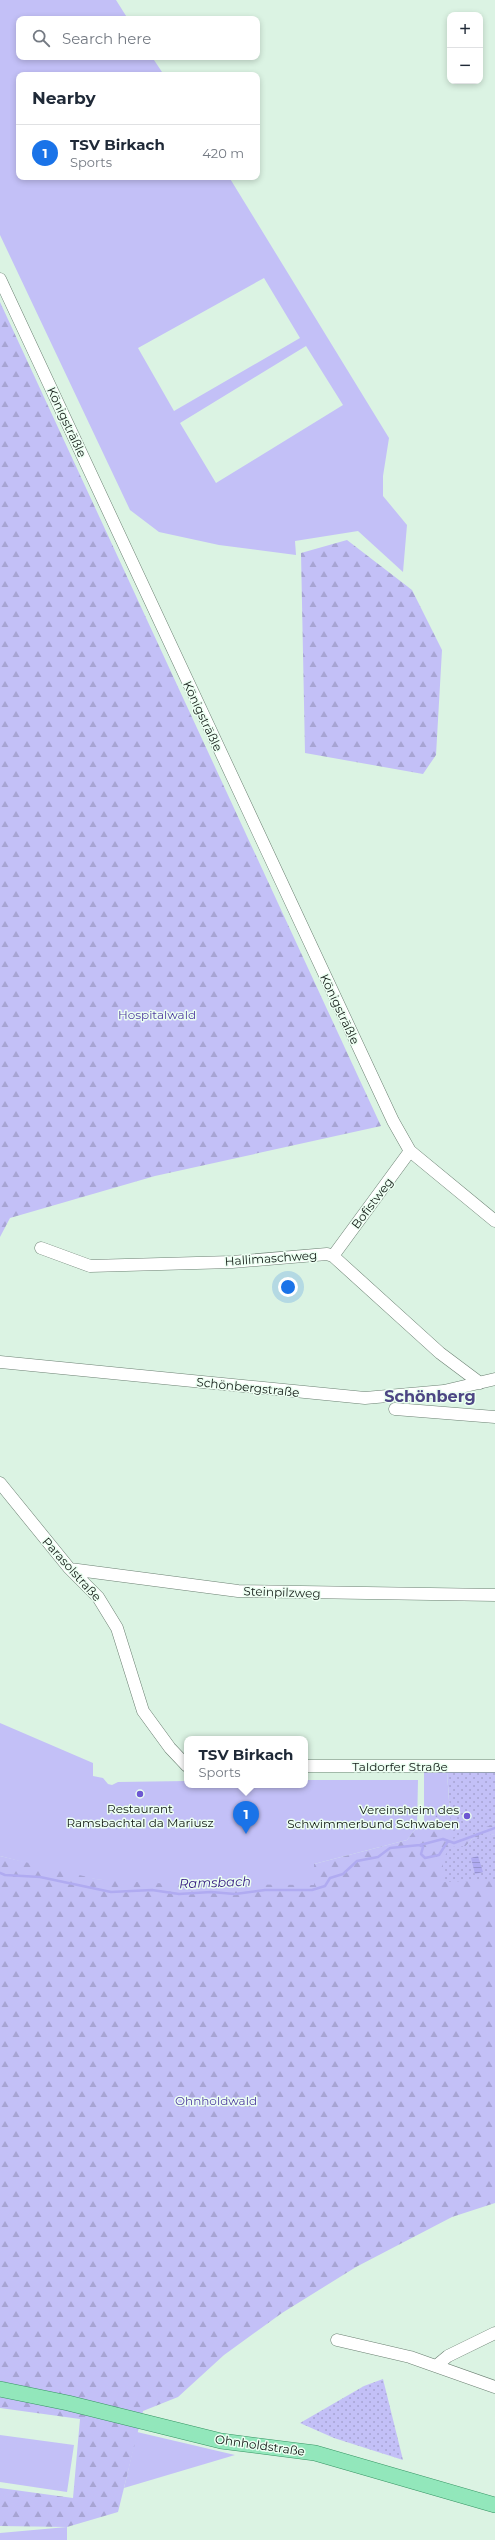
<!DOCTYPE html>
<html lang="en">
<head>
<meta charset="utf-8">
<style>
	:root { --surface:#fff; --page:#f6f6f7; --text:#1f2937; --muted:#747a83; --line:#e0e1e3; --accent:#1a73e8 }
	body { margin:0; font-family:Montserrat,sans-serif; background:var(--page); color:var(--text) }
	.controls { position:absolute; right:12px; top:12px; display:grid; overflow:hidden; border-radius:8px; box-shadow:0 2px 6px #0003 }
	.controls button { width:36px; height:36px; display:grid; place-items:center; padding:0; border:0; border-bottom:1px solid var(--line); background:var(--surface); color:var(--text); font:20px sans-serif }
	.you { position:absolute; left:288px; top:1287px; width:14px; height:14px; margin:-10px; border:3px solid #fff; border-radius:50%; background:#1a73e8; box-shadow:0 0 0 6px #1a73e833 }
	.badge { display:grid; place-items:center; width:26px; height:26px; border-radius:50%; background:var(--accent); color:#fff; font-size:13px; font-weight:700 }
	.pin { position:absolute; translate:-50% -33px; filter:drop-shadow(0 1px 2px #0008) }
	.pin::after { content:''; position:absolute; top:21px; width:14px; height:12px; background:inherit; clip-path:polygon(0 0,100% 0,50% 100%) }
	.popup { position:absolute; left:184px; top:1736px; width:124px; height:52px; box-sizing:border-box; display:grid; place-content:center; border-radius:8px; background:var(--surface); filter:drop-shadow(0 1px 3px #0005); font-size:13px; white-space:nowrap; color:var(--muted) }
	.popup b { font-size:15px; color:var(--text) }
	.popup::after { content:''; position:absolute; left:50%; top:100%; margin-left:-8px; border:8px solid transparent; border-top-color:var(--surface) }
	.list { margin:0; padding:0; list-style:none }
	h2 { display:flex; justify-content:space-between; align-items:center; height:52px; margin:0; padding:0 16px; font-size:17px }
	h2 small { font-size:13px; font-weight:400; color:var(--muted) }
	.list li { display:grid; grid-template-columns:26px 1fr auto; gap:12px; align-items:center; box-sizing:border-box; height:56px; padding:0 16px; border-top:1px solid var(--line) }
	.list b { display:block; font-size:15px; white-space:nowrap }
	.list p { margin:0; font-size:13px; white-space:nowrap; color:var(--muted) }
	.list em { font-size:13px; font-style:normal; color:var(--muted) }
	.icon { flex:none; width:22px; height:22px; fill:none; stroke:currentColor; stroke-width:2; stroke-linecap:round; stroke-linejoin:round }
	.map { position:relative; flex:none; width:495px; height:2540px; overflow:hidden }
	.search { position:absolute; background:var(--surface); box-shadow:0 2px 6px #0003; left:16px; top:16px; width:244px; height:44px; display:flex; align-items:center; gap:10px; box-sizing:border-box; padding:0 14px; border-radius:8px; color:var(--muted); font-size:15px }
	.panel { position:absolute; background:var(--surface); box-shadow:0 2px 6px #0003; left:16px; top:72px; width:244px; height:108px; border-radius:8px }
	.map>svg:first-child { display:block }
	.green { fill:#c3c0f7; fill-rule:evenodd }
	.forest { fill:url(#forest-firs) }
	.park { fill:url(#park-dots) }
	.water { fill:url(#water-rules) }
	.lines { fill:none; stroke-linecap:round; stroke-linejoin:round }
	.stream { stroke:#b0abf1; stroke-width:2.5 }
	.minor-casing { stroke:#6c8173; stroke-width:13 }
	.major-casing { stroke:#379564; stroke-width:16 }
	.minor { stroke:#fff; stroke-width:12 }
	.major { stroke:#92e7bb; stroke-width:15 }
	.poi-dot { fill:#6d58d2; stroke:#ecfff2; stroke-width:1.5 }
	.labels { text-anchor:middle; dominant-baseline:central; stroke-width:3; stroke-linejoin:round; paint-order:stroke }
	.street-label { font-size:12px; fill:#131b16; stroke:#ecfff2 }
	.park-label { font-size:12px; fill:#503ea1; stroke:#ecfff2 }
	.poi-label { font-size:12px; fill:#131b16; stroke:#ecfff2 }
	.water-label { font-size:13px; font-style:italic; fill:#3a2284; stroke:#ecfff2 }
	.district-label { font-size:16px; font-weight:bold; fill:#4d4684; stroke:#ecfff2 }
</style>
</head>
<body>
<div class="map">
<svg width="495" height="2540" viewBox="0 0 495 2540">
	<defs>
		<pattern id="forest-firs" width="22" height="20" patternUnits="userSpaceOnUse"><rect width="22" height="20" fill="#c3c0f7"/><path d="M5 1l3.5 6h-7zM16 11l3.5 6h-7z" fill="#a7a4d3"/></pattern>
		<pattern id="park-dots" width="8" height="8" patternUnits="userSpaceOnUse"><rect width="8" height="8" fill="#c3c0f7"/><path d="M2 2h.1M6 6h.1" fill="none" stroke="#a7a4d3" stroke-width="1.8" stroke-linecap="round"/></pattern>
		<pattern id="water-rules" width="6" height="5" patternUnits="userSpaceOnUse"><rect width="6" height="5" fill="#b0abf1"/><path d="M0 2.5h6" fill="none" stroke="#9693ce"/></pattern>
	</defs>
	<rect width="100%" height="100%" fill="#dbf3e3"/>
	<path class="green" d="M 0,0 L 116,0 L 128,19 L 19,19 L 19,57 L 152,57 L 164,75 L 19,75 L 19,177 L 229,177 L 389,438 L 383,476 L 383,496 L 407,525 L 403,572 L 358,531 L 295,541 L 296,555 L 219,545 L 159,532 L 130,510 L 0,235 ZM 264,278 L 300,338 L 174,411 L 138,348 ZM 306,346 L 343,405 L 216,483 L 180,423 Z
		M 0,1723 L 93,1763 L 93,1776 L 103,1778 L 108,1784 L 112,1785 L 118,1782 L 187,1781 L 187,1785 L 305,1785 L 305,1780 L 418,1780 L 417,1827 L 407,1840 L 314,1864 L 314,1885 C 242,1885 167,1889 95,1879 C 63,1874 31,1864 0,1856 Z
		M 424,1772 L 447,1772 L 451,1829 L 424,1829 Z
		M 137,2432 L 235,2455 L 124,2488 Z
		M 0,2435 L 74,2445 L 67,2492 L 0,2482 Z
		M 67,2527 L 67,2540 L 0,2540 L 0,2533 Z"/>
	<path class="forest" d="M 0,302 L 381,1126 L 155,1176 L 10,1218 L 0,1237 Z
		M 347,540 L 412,590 L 442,650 L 436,755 L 423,774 L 305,753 L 301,553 Z
		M 437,1814 L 455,1815 L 479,1833 L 479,1838 L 472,1839 L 466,1846 L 495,1872 L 495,2203 L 452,2217 L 356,2267 L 282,2313 L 224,2355 L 178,2397 L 143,2411 L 118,2512 L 67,2527 L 0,2526 L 0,2488 L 73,2498 L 80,2419 L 0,2408 L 0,1856 L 96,1879 L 171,1884 L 314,1885 L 314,1864 L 407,1840 L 417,1827 L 432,1824 Z
		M 495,1824 L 495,1834 L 483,1837 L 483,1827 Z"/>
	<path class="park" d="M 447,1772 L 495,1772 L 495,1824 L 483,1828 L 483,1836 L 495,1834 L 495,1880 L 443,1882 L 443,1859 L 450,1847 L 466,1846 L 472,1839 L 479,1837 L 479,1833 L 452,1839 Z
		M 383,2379 L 403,2460 L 334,2438 L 300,2423 L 364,2386 Z"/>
	<path class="water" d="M 478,1856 L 483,1872 L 475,1874 L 471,1858 Z"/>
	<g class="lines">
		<path class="stream" d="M 421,1846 L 423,1847 L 421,1854 L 425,1858 L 439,1855 L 448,1841
			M 0,1873 L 5,1875 L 40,1877 L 111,1892 L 152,1890 L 179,1894 L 211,1892 L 235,1894 L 265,1890 L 312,1890 L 325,1886 L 330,1878 L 343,1874 L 357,1861 L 378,1857 L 390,1848 L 420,1845 L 443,1839 L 454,1843 L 495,1828"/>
		<defs>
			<path id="minor" d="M 0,279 L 393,1121 L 410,1151 L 495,1221
				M 41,1248 L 90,1266 L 232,1262 L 327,1254 L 333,1256 L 440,1353 L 480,1383
				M 333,1256 L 410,1151
				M 0,1362 L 365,1398 L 444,1391 L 495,1379
				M 395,1409 L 495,1417
				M 0,1483 L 69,1568 L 98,1597 L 117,1628 L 143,1711 L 170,1748 L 187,1766
				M 70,1569 L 238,1591 L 495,1595
				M 305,1766 L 495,1766
				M 337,2340 L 410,2357 L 495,2387
				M 436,2366 L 448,2356 L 495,2333"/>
			<path id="major" d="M 0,2389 L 68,2403 L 221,2441 L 315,2453 L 495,2505"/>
		</defs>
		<use href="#minor" class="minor-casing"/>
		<use href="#major" class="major-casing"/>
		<use href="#minor" class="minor"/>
		<use href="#major" class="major"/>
	</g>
	<g class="poi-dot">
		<circle cx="140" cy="1794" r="4"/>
		<circle cx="467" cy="1816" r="4"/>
	</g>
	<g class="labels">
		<g class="street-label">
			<text transform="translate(67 422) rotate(65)">Königsträßle</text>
			<text transform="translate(203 716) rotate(65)">Königsträßle</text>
			<text transform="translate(340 1009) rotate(65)">Königsträßle</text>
			<text transform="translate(372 1203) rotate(-53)">Bofistweg</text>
			<text transform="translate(271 1258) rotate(-4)">Hallimaschweg</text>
			<text transform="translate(248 1387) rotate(6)">Schönbergstraße</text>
			<text transform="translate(72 1569) rotate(48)">Parasolstraße</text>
			<text transform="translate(282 1592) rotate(2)">Steinpilzweg</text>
			<text x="400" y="1766">Taldorfer Straße</text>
			<text transform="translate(260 2445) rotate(8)">Ohnholdstraße</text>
		</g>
		<g class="park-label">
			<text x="157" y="1014">Hospitalwald</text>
			<text x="216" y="2100">Ohnholdwald</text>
		</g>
		<g class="poi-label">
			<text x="140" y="1808">Restaurant<tspan x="140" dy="14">Ramsbachtal da Mariusz</tspan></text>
			<text x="459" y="1809" text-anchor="end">Vereinsheim des<tspan x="459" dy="14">Schwimmerbund Schwaben</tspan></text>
		</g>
		<g class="water-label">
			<text transform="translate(215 1882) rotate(-2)">Ramsbach</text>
		</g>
		<g class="district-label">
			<text x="430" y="1396">Schönberg</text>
		</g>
	</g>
</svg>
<div class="controls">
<button>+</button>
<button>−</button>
</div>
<div class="you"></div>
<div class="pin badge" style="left:246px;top:1834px">1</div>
<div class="popup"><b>TSV Birkach</b>Sports</div>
<div class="search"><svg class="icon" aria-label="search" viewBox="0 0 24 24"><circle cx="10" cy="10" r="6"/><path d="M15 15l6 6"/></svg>Search here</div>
<section class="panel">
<h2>Nearby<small></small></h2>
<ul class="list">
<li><span class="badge">1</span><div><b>TSV Birkach</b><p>Sports</p></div><em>420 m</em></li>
</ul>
</section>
</div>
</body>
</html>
